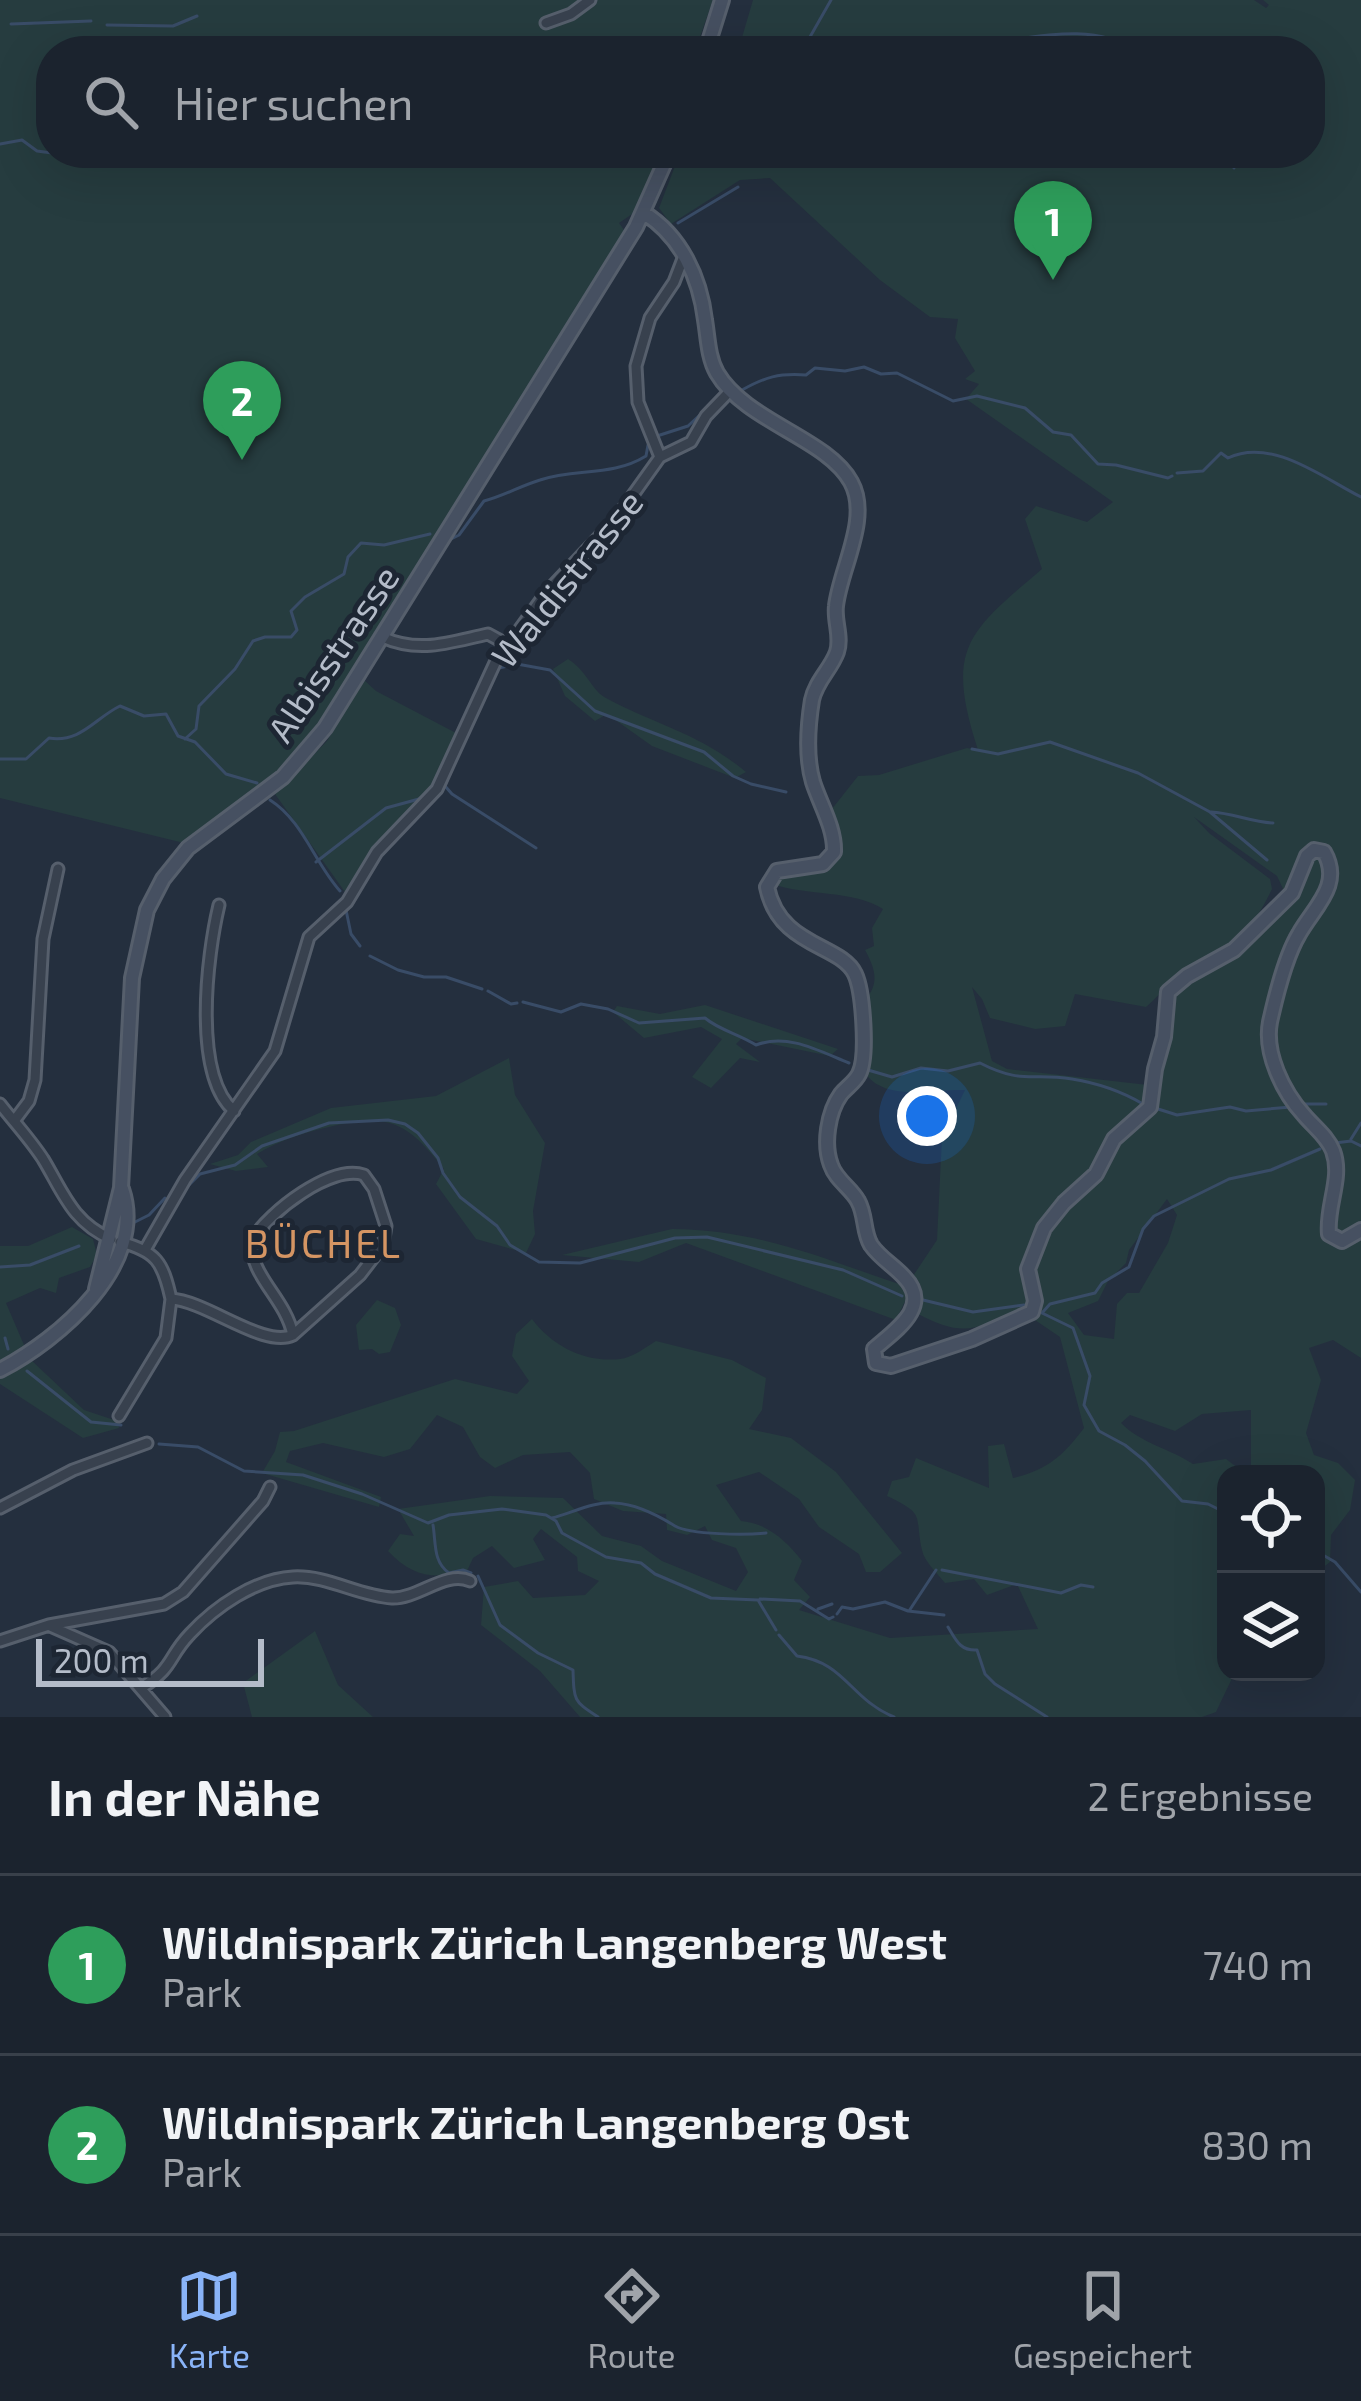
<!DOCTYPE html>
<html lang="de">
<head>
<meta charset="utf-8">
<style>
	:root { --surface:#1b232e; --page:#242b36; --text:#f1f3f6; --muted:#a0a4aa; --line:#39404a; --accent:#8ab4f8 }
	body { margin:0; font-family:"Exo 2",sans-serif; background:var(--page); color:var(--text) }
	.controls { position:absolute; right:36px; bottom:36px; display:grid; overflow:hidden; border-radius:24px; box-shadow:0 12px 48px #0002 }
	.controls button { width:108px; height:108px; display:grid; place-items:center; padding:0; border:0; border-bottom:3px solid var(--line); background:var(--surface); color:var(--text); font:60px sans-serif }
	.scale { position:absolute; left:36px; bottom:30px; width:228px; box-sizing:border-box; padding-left:12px; border:6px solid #b4bcc9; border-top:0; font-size:33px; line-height:42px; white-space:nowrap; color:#b4bcc9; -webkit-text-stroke:9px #1d2633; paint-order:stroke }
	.you { position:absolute; left:927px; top:1116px; width:42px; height:42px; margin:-30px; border:9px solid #fff; border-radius:50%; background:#1a73e8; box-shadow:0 0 0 18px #1a73e833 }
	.badge { display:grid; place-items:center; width:78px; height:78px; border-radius:50%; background:var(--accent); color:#fff; font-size:39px; font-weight:700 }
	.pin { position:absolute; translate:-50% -99px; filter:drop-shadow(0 3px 6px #0008) }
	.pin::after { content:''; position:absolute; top:63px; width:42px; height:36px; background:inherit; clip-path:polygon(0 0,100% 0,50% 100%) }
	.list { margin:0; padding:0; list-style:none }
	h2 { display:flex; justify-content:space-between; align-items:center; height:156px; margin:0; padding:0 48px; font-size:51px }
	h2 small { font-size:39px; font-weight:400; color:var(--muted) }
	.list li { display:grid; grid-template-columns:78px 1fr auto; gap:36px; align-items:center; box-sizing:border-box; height:180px; padding:0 48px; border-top:3px solid var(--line) }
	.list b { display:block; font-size:45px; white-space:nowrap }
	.list p { margin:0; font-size:39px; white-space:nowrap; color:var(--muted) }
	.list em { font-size:39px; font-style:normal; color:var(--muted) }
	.icon { flex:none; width:66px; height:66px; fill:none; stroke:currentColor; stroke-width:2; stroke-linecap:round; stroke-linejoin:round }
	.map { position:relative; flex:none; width:1361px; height:1717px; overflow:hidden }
	.search { position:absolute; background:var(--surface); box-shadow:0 12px 48px #0002; left:36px; right:36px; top:36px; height:132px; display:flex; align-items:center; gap:30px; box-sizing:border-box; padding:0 42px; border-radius:48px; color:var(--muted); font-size:45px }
	.sheet { height:516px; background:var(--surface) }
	nav { display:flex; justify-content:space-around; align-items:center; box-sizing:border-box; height:168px; border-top:3px solid var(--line); background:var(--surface); font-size:33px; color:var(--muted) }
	nav a { display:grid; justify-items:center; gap:6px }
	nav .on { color:var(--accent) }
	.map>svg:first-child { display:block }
	.green { fill:#263c3f; fill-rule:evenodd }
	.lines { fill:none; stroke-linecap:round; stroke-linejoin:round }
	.stream { stroke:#394c67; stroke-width:3 }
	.street-casing { stroke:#565f6c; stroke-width:15 }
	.secondary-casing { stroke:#565f6c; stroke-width:18 }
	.street { stroke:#38414e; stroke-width:9 }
	.secondary { stroke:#465061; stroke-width:12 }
	.labels { text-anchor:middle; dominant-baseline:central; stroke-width:10; stroke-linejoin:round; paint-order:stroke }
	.street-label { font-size:36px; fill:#b4bcc9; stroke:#1d2633 }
	.neighbourhood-label { font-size:39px; letter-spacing:3px; fill:#d59563; stroke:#1d2633 }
</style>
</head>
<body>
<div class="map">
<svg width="1361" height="1717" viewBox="0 0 1361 1717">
	<rect width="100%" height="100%" fill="#242f3e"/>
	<path class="green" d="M 0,0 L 713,0 L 695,51 L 51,51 L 51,153 L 662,153 L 638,210 L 619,223 L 624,230 L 621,238 L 314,733 L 279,771 L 184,843 L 0,798 Z
		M 753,0 L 1254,0 L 1266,8 L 1269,5 L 1263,0 L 1361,0 L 1361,1358 L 1333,1340 L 1309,1348 L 1321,1380 L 1306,1433 L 1314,1455 L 1338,1463 L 1355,1480 L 1350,1510 L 1331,1535 L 1330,1562 L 1316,1573 L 1316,1474 L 1251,1474 L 1251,1410 L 1202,1414 L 1175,1431 L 1130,1415 L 1121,1423 C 1142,1444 1169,1448 1193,1464 L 1226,1459 L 1246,1474 L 1226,1474 L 1226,1672 L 1235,1672 L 1216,1712 L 1202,1717 L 580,1717 L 540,1671 L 481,1625 L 484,1587 L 518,1581 L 533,1598 L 585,1595 L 599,1581 L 578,1571 L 577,1557 L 541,1529 L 533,1539 L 545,1560 L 514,1568 L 492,1546 L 473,1558 L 467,1571 C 435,1580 412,1577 388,1551 L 400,1534 L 414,1536 L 398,1509 L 490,1496 L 563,1498 L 602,1536 L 641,1546 L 662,1561 L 736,1591 L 748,1572 L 736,1548 L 712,1540 L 705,1526 L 687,1535 L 667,1530 L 666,1514 L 623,1511 L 594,1499 L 590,1473 L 570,1452 L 523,1455 L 495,1468 L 480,1457 L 463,1427 L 437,1415 L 410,1449 L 384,1457 L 323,1443 L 290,1451 L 286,1462 L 381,1497 L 379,1507 L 262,1473 L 275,1451 L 280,1432 L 294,1431 L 455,1379 L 517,1394 L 529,1381 L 512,1356 L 516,1334 L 532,1319 C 552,1346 585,1363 620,1359 C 632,1358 646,1347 656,1341 L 732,1360 L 766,1378 L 762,1410 L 749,1429 L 791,1438 L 836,1472 L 902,1553 L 880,1572 L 866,1572 L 859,1554 L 819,1527 L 799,1499 L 759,1472 L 716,1485 L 741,1521 C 767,1523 787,1541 802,1561 L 794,1580 L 810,1597 L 799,1610 L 890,1638 L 1038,1629 L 1017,1584 L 987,1595 L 974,1579 L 945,1583 C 937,1573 924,1561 922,1550 C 914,1515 927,1515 887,1496 L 892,1481 L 909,1477 L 916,1458 L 989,1488 L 988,1446 L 1004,1444 L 1013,1478 C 1047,1470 1063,1456 1084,1428 L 1060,1337 L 1032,1318 L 1039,1303 L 1031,1269 L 1046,1231 L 1099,1176 L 1114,1144 L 1154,1108 L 1172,997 L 1182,984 L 1236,953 L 1286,895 L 1277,876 L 1194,817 L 1209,833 L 1270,879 L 1272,889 C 1244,948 1222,946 1175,980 C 1164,988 1156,999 1146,1007 L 1075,994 L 1065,1026 L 1035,1029 L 990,1018 L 982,999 L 972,987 L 992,1061 L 1007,1069 L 1148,1085 L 1143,1109 L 1109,1138 L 1098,1164 L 1055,1204 L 1033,1236 L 1024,1266 L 1031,1299 L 1025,1314 L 1019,1310 C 976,1329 963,1338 918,1314 L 921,1286 L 913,1276 L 937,1240 L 942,1137 L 965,1090 C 933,1089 883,1103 864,1071 L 869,1058 L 863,1002 C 880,985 876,970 865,950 L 874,946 L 872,928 L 883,909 C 854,890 807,896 772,884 L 781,874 C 832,863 850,876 828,814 L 858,776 L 879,775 L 967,748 L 978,750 C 945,648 967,633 1042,569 L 1025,519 L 1036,506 L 1087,522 L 1113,502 L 966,399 L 979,384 L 965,379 L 975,371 L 955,338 L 958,319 L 930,317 L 880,280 L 770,178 L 740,180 L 671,224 L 659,208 L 680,153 L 1310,153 L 1310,51 L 738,51 ZM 1167,1199 L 1177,1215 L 1168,1243 L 1139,1293 L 1127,1293 L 1117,1304 L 1114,1339 L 1084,1335 L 1068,1313 L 1098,1301 L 1108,1281 L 1126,1263 L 1129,1250 Z
		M 568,659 C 588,672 592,691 606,698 C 658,726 699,733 746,772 L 735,778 L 652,746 L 607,714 L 595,721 L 565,696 L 553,669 Z
		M 364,680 L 376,691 L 456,733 L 433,789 L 372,849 L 345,892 L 275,794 L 327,741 Z
		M 705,1005 L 838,1049 L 830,1056 L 742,1038 L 736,1044 L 760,1062 L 740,1058 L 711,1088 L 692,1077 L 722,1039 L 701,1027 L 644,1038 L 613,1012 L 617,1006 L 660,1014 Z
		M 509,1058 L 515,1095 L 545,1143 L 533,1211 L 535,1234 L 526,1253 L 476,1239 L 436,1184 L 444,1169 C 406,1121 389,1113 329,1127 C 303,1133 280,1140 257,1154 L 268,1167 L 236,1171 L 210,1164 L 238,1155 L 251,1142 L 331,1108 L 436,1096 Z
		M 72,1227 L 93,1239 L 97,1255 L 90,1267 L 59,1278 L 56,1293 L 40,1288 L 6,1303 L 30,1359 L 84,1410 L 117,1421 L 119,1428 L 83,1438 L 0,1384 L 0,1246 L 28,1246 Z
		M 672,1229 C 760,1230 821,1258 902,1285 L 908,1295 L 896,1320 L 686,1243 L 639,1262 L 562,1255 Z
		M 377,1300 L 395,1308 L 401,1325 L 390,1352 L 379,1354 L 372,1349 L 359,1350 L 356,1325 Z
		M 315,1631 L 338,1685 L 373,1717 L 252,1717 L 243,1683 Z"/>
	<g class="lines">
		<path class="stream" d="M 11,24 L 91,21
			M 107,25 L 173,26 L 197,16
			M 1003,41 C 1045,35 1099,24 1135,51
			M 905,44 L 929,43 L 964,51
			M 802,51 L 831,0
			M 874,51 L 893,49
			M 973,51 L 984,47
			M 0,144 L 22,140 L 37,151 L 67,155
			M 1224,153 L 1234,168
			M 75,155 L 96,153
			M 678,223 L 738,187
			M 742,390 C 765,377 779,373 806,375 L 815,368 L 845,371 L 864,367 L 881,374 L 897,373 L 953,401 L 977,396 L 1025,408 L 1053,432 L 1071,435 L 1098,464 L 1116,465 L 1168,478 L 1172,476
			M 657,436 L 688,426 L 702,413
			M 1177,473 L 1203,471 L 1221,453 L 1228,458 C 1272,437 1323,478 1361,497
			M 451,539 L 459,535 L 484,501 C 504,496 520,486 540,480 C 576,468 612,477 646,456 L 648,445
			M 493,677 L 499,668 L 517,664 L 550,670 L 595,711 L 704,752 L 733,776 L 751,784 L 786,792
			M 185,739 L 196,729 L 199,706 L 235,669 L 253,641 L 265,637 L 291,637 L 297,630 L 291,611 L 305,597 L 344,574 L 348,557 L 361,543 L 384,545 L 430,534
			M 461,748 L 487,691
			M 972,749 L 998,754 L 1050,742 L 1138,773 L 1210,812 L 1267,860
			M 0,759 L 26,759 L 49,738 C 81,743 95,718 120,706 L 144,716 L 166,714 L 178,736 L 195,742 L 226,774 L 257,783
			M 452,767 L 445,786 L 452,794 L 536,848
			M 270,800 C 303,821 314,862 340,891
			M 1211,812 C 1233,813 1251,822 1273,823
			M 316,862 L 386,808 L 419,799 L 430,791
			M 346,910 L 351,934 L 360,946
			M 370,956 L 398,970 L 424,977 L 446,977 L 482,989
			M 488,991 L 511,1004 L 517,1003
			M 523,1002 L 561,1012 L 581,1004 L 608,1009 L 639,1023 L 705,1018 C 719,1030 739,1034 756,1045 C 788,1033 819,1051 849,1063
			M 868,1070 L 892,1077 L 921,1068 L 948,1071 L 980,1063 C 1023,1085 1031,1072 1072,1079 C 1097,1083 1121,1091 1143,1104
			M 1303,1104 L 1326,1104
			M 1155,1108 L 1177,1115 L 1230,1107 L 1246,1111 L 1291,1107
			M 1351,1139 L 1361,1123
			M 1335,1143 L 1351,1141 L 1361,1146
			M 188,1186 L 200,1174 L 235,1165 L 262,1146 L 329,1123 L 388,1120 L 405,1124 L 418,1133 L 438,1158 L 443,1173 L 460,1197 L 497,1226 L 510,1245 L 539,1262 L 580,1263 L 675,1238 L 707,1237 L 843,1270 L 902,1296
			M 133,1223 L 149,1215 L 165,1198
			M 0,1267 L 30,1265 L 79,1246
			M 923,1300 L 973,1312 L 1024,1305
			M 5,1338 L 8,1349
			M 27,1371 L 91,1422 L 121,1425
			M 159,1444 L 198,1447 L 244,1471 L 303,1475 L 362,1494 L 428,1523 L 449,1515 L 502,1509 L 546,1515 L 556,1521 L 562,1533 L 606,1557 L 641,1563 L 655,1574 L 711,1598 L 758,1600 L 776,1630
			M 1226,1513 L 1208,1504 L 1182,1501 L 1145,1461 L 1125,1445 L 1099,1431 L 1084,1405 L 1090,1376 L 1073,1328 L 1042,1313 L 1050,1304 L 1095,1293 L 1102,1283 L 1129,1267 L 1143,1229 L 1154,1216 L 1229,1179 L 1271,1170 L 1320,1149
			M 552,1518 C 572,1513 594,1501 615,1503 C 636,1504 659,1516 675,1526 C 691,1535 746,1535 766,1533
			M 433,1525 C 436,1543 433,1562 449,1573 L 463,1570 L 471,1573
			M 1316,1551 L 1335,1562 L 1361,1592
			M 942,1570 L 1061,1593 L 1081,1585 L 1093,1587
			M 478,1576 L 500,1625 L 538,1653 L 573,1670 C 574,1702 574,1701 598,1717
			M 760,1599 L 800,1601 L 829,1619 L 833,1617
			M 818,1609 L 832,1604
			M 909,1611 L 936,1570
			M 837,1614 L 842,1607 L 853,1609 L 885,1602 L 908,1611 L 944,1615
			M 948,1627 C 956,1640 960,1651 977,1650 L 985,1674 L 995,1684 L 1047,1717
			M 779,1635 L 797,1656 C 845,1662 850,1699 894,1717"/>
		<defs>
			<path id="street" d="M 546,23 L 571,14 L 590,0
				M 660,457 L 638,402 L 636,366 L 650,318 L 674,282 L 684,256
				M 382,637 C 420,654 450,642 488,634 L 508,645
				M 219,905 C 207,955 192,1075 234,1111
				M 0,1104 C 14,1122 30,1139 43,1159 C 63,1192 72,1222 111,1239
				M 14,1121 L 29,1101 L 35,1080 L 43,939 L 58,869
				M 120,1242 C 156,1251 163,1262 171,1299 C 207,1301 264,1349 293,1335 L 360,1275 L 383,1245 L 386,1226 L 374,1189 L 364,1175 C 331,1164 269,1212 252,1240 C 248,1275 285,1297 293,1335
				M 146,1248 L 185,1180 L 275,1051 L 309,937 L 347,902 L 377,852 L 437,789 L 495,663 L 546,593 L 615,520 L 660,457 L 691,442 L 706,416 L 731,390
				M 119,1416 L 166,1338 L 171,1299
				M 0,1508 L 73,1470 L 147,1443
				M 50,1626 L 109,1652 L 165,1717
				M 0,1641 L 49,1625 L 164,1604 L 183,1592 L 263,1501 L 270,1487
				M 141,1688 C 175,1667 167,1658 190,1634 C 215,1607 255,1579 293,1577 C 327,1575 358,1596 392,1598 C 418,1599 446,1570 470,1581"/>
			<path id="secondary" d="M 706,51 L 722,0
				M 644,213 C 681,236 700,278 705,320 C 708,338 708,357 717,373 C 746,422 827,438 851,482 C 871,518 840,569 836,606 C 834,621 842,637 837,652 C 831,669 816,681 812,700 C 808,725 806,758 813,782 C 820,804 835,828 834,852 L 823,864 L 777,871 L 767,887 C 779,947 841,944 855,974 C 863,991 868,1057 859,1074 C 855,1082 847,1087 841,1094 C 828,1112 823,1144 831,1165 C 836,1180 851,1188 858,1201 C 866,1215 863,1232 871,1245 C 880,1258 894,1266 904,1277 C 933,1307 894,1331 874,1349 L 876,1363 L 891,1366 L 972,1339 L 1032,1312 L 1035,1301 L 1028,1269 L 1044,1228 L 1064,1203 L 1096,1174 L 1114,1139 L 1150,1107 L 1155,1069 L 1164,1037 L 1168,992 L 1187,976 L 1234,950 L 1292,893 L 1307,856 L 1314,850 L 1324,852 C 1343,885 1314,907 1299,934 C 1285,957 1276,995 1270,1022 C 1264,1053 1283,1092 1304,1115 C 1314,1127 1327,1136 1333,1151 C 1343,1178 1326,1206 1329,1234 L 1342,1241 L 1361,1230
				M 96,1289 L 121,1188 L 132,978 L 147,910 L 163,879 L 188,848 L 283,777 L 325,728 L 636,227 L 669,153
				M 0,1370 C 58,1340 148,1265 122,1189"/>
		</defs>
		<use href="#street" class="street-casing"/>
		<use href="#secondary" class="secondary-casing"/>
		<use href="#street" class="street"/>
		<use href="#secondary" class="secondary"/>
	</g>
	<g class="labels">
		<g class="street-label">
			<text transform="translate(566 578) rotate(-51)">Waldistrasse</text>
			<text transform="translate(332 653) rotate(-56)">Albisstrasse</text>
		</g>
		<g class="neighbourhood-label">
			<text x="324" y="1242">BÜCHEL</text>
		</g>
	</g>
</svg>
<div class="controls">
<button><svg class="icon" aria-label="locate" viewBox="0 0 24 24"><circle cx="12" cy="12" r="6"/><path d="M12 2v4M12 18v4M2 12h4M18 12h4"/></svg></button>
<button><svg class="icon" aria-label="layers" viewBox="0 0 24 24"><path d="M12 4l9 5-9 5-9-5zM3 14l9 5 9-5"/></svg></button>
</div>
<div class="scale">200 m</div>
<div class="you"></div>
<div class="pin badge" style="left:1053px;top:280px;background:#2e9e5b">1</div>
<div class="pin badge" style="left:242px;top:460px;background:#2e9e5b">2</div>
<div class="search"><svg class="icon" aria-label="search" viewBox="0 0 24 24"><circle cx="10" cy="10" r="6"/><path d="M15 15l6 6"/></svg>Hier suchen</div>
</div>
<section class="sheet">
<h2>In der Nähe<small>2 Ergebnisse</small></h2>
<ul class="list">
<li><span class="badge" style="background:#2e9e5b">1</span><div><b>Wildnispark Zürich Langenberg West</b><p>Park</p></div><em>740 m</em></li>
<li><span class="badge" style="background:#2e9e5b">2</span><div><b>Wildnispark Zürich Langenberg Ost</b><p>Park</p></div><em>830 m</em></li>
</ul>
</section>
<nav>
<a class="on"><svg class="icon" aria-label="map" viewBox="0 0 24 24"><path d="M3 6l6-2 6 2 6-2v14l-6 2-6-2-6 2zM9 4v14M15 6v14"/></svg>Karte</a>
<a><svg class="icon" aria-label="directions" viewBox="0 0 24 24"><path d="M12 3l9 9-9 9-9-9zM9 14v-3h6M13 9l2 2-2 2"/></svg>Route</a>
<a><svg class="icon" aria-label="saved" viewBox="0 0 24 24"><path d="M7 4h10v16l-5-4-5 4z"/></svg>Gespeichert</a>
</nav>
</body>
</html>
